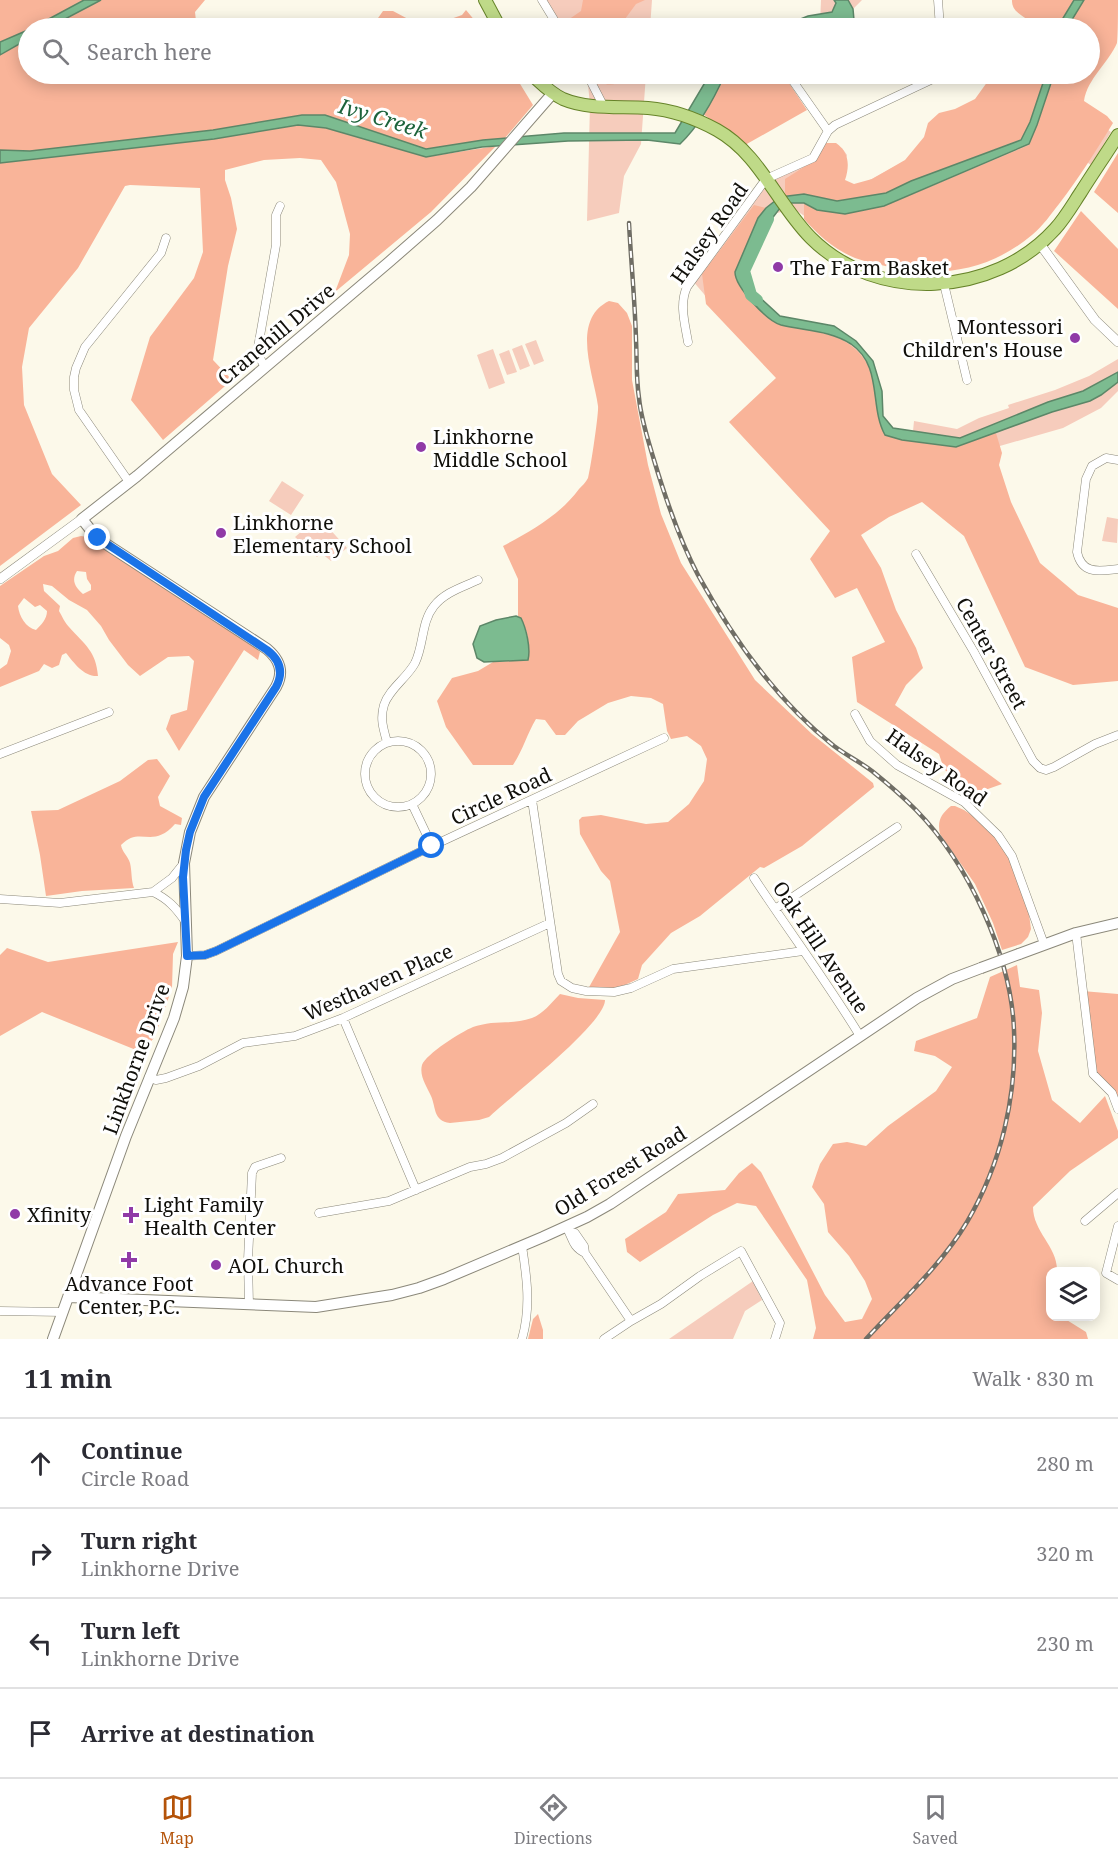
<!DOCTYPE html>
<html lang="en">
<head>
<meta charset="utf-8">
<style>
	:root { --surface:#fff; --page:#f2f2f3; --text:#2b2b33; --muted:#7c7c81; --line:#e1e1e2; --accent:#b45309 }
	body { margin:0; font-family:"Noto Serif",serif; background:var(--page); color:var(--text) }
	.controls { position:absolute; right:18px; bottom:18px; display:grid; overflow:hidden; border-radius:12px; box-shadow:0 3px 15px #0003 }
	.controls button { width:54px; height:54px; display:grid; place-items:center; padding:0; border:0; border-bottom:2px solid var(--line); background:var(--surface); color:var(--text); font:30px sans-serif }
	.stop { position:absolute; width:18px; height:18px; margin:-14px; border:4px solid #1a73e8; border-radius:50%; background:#fff }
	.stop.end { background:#1a73e8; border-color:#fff; box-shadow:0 2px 6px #0008 }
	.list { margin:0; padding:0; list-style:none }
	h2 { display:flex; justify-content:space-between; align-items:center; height:78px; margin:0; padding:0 24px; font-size:26px }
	h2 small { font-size:20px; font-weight:400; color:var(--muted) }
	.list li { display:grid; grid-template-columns:39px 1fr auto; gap:18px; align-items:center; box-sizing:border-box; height:90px; padding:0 24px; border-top:2px solid var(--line) }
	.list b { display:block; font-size:22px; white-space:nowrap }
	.list p { margin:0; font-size:20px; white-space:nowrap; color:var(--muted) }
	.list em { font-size:20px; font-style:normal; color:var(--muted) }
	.icon { flex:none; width:33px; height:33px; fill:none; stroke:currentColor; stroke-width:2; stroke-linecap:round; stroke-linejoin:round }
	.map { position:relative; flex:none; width:1118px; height:1339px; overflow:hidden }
	.search { position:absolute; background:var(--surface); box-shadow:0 3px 15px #0003; left:18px; right:18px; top:18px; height:66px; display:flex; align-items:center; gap:15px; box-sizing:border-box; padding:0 21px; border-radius:33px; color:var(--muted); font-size:22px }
	.sheet { height:438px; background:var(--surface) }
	nav { display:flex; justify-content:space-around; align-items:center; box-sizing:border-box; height:84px; border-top:2px solid var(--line); background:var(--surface); font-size:16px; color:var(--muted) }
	nav a { display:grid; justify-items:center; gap:3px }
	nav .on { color:var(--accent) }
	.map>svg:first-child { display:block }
	.green { fill:#f6ccbc }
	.forest { fill:#f9b499; fill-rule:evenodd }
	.water { fill:#7cbb90; stroke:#5c8768; stroke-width:1.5 }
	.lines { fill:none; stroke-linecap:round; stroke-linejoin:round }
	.river { stroke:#7cbb90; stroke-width:12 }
	.minor-casing { stroke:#8b887a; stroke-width:9 }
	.tertiary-casing { stroke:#8b887a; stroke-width:10 }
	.secondary-casing { stroke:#8b887a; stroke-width:12 }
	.primary-casing { stroke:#668329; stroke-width:14 }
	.minor { stroke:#fff; stroke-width:8 }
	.tertiary { stroke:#fff; stroke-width:9 }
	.secondary { stroke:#fff; stroke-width:10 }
	.primary { stroke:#bfda88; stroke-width:12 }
	.rail-casing { stroke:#706e65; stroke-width:4.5 }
	.rail { stroke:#fff; stroke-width:2; stroke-dasharray:7; stroke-linecap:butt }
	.secondary-bridge-casing { stroke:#8b887a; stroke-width:12; stroke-linecap:butt }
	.secondary-bridge { stroke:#fff; stroke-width:10 }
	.route { stroke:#1a73e8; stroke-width:8 }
	.poi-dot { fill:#903aa7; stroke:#fff; stroke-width:2 }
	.labels { text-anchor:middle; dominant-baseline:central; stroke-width:6; stroke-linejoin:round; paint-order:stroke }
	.street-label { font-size:20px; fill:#100f0a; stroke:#fff }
	.poi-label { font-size:20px; fill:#100f0a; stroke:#fff; text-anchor:start }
	.water-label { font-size:21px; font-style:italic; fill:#1d633b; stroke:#fff }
</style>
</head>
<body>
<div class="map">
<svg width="1118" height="1339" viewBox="0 0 1118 1339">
	<rect width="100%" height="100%" fill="#fcf9ea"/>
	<path class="green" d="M 542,0 L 652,0 L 650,28 L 560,28 Z
		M 821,0 L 862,0 L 853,9 L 854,20 L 820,24 Z
		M 587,74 L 646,74 L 641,144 L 624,176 L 619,213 L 587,221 L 590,105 Z
		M 1046,74 L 1083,74 L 1065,101 L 1111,132 L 1091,165 L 1046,134 L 1031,155 L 809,219 L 794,209 L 777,213 L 765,227 L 744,271 L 749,288 L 780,316 L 834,326 L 856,341 L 873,361 L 882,391 L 883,416 L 893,428 L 913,431 L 914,421 L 957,429 L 979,418 L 1009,408 L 1008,405 L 1055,390 L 1089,376 L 1118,359 L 1118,391 L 1101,408 L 1063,428 L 972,454 L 920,459 L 715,307 L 692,280 L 766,179 L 813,158 L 824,146 L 829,145 L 842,148 L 847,155 L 833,200 L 1043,86 Z
		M 536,340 L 544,361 L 534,365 L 525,344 Z
		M 522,345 L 530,366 L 520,370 L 512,349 Z
		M 493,349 L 505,383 L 489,389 L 477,355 Z
		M 509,350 L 517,372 L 507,375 L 499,354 Z
		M 282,481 L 304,495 L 291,515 L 269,501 Z
		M 1107,517 L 1118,519 L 1117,543 L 1102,541 Z
		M 314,523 L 325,524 L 347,548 L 331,561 L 321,553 L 317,557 L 295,537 L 310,524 Z
		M 753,1281 L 762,1300 L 745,1311 L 733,1339 L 669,1339 Z"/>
	<path class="forest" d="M 0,0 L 84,0 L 32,28 L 28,28 L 28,30 L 0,42 Z
		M 101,0 L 205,0 L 195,12 L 196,21 L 201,28 L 48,28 Z
		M 583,0 L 645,0 L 636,4 L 625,19 L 626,28 L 569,28 L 565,22 L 581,11 Z
		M 1012,0 L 1074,0 L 1057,28 L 1036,28 L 1035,24 C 1026,18 1011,12 1012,0 Z
		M 1084,0 L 1118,0 C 1118,11 1118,34 1117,43 C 1109,62 1087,79 1084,101 L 1107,116 L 1113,123 C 1096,151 1079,178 1059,204 C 1051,214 1043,226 1032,235 C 988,272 936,279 881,265 C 873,263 863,261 855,258 C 835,250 818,235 804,219 L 804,203 L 817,210 L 884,206 L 1029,145 L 1037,125 L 1054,74 L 1090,74 L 1090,28 L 1067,28 Z
		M 466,10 L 481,28 L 371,28 L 383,11 L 393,11 L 425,28 L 462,15 Z
		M 28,39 L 28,74 L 514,74 L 533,105 L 505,138 L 426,149 L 325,115 L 302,115 L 213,130 L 30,151 L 0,150 L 0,55 Z
		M 595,74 L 630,74 C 622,86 601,90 595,74 Z
		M 725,74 L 756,74 L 757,75 L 774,79 L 785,77 L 807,110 L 745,145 L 703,114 L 716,93 Z
		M 993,74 L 1046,74 L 1030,122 L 1022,139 L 911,181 L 886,193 L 837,201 L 804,194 L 785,196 L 785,179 C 801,169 817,160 826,143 L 836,143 C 849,152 850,165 845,180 L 854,184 L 872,179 L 905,160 L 924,137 L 928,123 L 939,113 L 955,109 L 975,99 Z
		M 298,125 L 326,128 L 426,157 L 496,146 L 431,212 L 335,292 L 349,255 L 350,234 L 336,182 L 321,160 L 300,158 L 264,160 L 225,170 L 225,180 L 231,198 L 237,229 L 228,266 L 213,360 L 232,380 L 163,440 L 131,400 L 150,337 L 194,278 L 203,252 L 200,188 L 130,185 L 125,186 L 78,268 L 29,328 L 22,367 L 24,405 L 52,474 L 81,505 L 0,566 L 0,163 L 214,139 Z
		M 1118,153 L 1118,213 L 1094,192 Z
		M 754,205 L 766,208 L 758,218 L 735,272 C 738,278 740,287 744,293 C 747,299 772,321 778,324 C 788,329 808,328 819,331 C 846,338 868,353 873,381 C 875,388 876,393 875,400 L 885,435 L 902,440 L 956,447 L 996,433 L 1002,453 L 999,465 L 1011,502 L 1040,563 L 1078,595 L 1118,608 L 1118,681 L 1073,685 L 1025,667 L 964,536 L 922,502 L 889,517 L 861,535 L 881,568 L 896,610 L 916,648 L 923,668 L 906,685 L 895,705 L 1002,784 L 971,795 L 944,769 L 939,754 L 857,702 L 852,657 L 885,642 L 857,588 L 835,598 L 810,559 L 830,531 L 729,422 L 776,378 L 706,304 L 702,274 Z
		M 1081,211 L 1118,249 L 1118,309 L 1054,251 Z
		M 609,301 L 618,303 L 627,313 L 632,326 L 632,380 L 648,465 L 661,514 L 681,563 L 755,680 L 812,734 L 873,783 L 874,787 L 802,846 L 764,868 L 760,867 L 700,916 L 671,933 L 642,965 L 638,979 L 616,989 L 588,989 L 620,932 L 610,881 L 601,871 L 580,834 L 579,820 L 582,817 L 601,815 L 646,824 L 668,822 L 689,804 L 704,781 L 707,759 L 701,746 L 687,736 L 671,739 L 667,731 L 663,704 L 651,698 L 631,696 L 608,703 L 578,721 L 565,735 L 556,735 L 545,720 L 536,719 C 527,734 523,750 513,765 L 473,765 L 446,727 L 437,701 L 452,678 L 478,671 L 493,662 L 528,660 C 531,649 527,623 518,616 L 518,579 L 503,546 C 531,531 560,515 579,489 C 582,486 586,482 588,478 C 590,472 599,413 598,406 C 594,375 570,320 609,301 Z
		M 81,536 L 87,537 L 246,640 L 260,652 L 258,660 L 244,650 L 179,751 L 166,729 L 171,715 L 187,710 L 194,661 L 189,656 L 168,657 L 140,676 L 128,665 L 109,640 L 101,626 L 87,610 L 69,600 L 52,586 L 43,584 L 44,591 L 60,606 L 59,611 C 62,616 65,623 69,627 C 85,645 96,651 98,676 C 84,677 74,663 66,653 L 62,655 L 59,665 L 52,668 L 44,664 L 39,671 L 0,687 L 0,669 L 7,664 L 11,651 L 9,645 L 0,638 L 0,586 L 44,556 L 58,551 L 73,538 ZM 77,571 L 86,572 L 87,579 L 91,585 L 91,590 L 83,594 C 75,587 71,580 77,571 ZM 24,598 L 35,607 L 40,605 L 47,611 C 47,619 41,625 36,630 C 26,628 19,616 18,606 Z
		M 157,759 L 170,776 L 158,797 L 160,806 L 182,818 L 181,825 L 175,824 C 152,850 140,825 121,845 C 122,852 128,856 130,863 C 132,871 131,880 134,888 L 82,891 L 46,896 L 40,855 L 31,811 L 58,810 L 120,781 L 148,760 Z
		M 951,806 L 955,806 L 964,810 L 991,828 L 1013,864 L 1029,914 L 1031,929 L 1028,937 L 1021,944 L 1002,950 L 993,923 L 975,884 L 940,834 C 937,821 941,814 951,806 Z
		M 178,942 L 173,954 L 172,988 L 163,1014 L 154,1038 L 141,1052 L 42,1012 L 0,1036 L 0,955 L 7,948 L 48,962 Z
		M 1017,965 L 1020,987 L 1039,990 L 1042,1013 L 1038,1051 L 1052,1100 L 1080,1123 L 1105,1096 L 1118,1131 L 1118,1138 L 1070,1171 L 1033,1207 C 1033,1232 1058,1247 1057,1271 L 1050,1272 L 1050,1316 L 1062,1317 L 1086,1332 L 1088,1339 L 813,1339 L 816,1328 L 807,1280 L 756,1206 L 737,1203 L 713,1215 L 640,1262 L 627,1252 L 625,1239 L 666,1212 L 678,1194 L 725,1190 L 739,1173 L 752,1163 L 761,1172 L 825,1295 L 845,1322 L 862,1319 L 872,1299 L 865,1281 L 849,1256 L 828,1232 L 824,1204 L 812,1187 L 820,1164 L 833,1144 L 847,1142 L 866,1146 L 888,1126 L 936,1091 L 952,1067 L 935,1056 L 914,1051 L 916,1041 L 977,1018 L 990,977 Z
		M 1082,991 L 1118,994 L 1118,1109 L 1112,1093 L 1093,1074 Z
		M 560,994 L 578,998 L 605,1000 C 605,1024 510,1097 489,1117 L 479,1120 L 450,1123 C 433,1121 436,1107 431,1096 C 427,1087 419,1076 422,1065 C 426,1054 461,1032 473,1027 C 478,1025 485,1024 491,1023 C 505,1022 518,1023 532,1018 C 543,1014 551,1003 560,994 Z
		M 538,1314 L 543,1330 L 543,1339 L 528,1339 L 533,1319 Z"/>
	<path class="water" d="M 84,0 L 101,0 L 48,28 L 32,28 Z
		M 834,0 L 848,0 L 853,9 L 854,20 L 812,25 L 801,28 L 759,28 L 788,24 L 808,16 L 832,12 L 836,3 Z
		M 1074,0 L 1084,0 L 1067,28 L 1057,28 Z
		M 28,30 L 28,39 L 0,55 L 0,42 Z
		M 710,74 L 725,74 C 714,99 700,125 680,144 L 647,140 L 568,141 L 482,147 L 426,157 L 326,128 L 298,125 L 214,139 L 0,163 L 0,150 L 30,151 L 213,130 L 302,115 L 325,115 L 426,149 L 483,140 L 564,133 L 675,133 Z
		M 1046,74 L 1054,74 L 1037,125 L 1029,144 L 884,206 L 845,214 L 817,210 L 804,203 L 790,203 L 780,208 L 755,241 L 742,274 L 746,285 L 780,316 L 834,326 L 856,341 L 873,361 L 882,391 L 883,416 L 893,428 L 960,438 L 1048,402 L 1083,391 L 1118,372 L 1118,382 L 1101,395 L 1090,401 L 1052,412 L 956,447 L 902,440 L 885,435 C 869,406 883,366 851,344 C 829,330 805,331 781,325 C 767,321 735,287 735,272 L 758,218 L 766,208 L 780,197 L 804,194 L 837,201 L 886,193 L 911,181 L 1021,140 L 1030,122 Z
		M 516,616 L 521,618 C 526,628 531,648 528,660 L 484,662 L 477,658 L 473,644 L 480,626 L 496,620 Z"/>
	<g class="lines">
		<path class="river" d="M 757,300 L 751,295 L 744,271 L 768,219"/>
		<defs>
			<path id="minor" d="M 542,0 L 559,28
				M 938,0 L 940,28
				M 587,74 L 604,107
				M 788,74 L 828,131
				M 944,284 L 967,380
				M 688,342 C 685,324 679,304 687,287 L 766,179 L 813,158 L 828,131 L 835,125 L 933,79 L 938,74
				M 265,367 L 257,353 L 276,245 L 276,215 L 280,206
				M 1118,460 L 1106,458 L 1092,466 L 1086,479 L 1077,552 C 1082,575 1099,571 1118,569
				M 129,482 L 79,410 L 74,390 L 74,377 L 76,368 L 85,347 L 161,253 L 166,238
				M 916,554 L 974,652 L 1033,761 L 1040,768 L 1046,770 L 1054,767 L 1095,744 L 1118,735
				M 855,714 L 870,741 L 897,765 L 964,802 L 998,835 L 1012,856 L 1044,944
				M365 774a33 33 0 1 1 66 0a33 33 0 1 1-66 0Z
				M 387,742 C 383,728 380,718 384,705 C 389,689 407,678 415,663 C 424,645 421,622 434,606 C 445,592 463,587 478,580
				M 0,754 L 109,712
				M 532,800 L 558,974 L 561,981 L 572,988 L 586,991 L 614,992 L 631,988 L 673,969 L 803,951
				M 412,804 L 432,846
				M 754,878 C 789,931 827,982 860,1036
				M 153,892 L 172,878 L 184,863
				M 0,899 L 60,903 L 153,892 C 168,899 176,908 185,921
				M 775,909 L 897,827
				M 1076,933 L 1093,1074 L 1112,1093 L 1118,1109
				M 187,956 L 205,955 L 216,951 L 432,846 L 664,738
				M 343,1018 L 416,1190
				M 149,1077 L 156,1080 L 166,1078 L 199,1066 L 243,1043 L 295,1036 L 343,1018 L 550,923
				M 319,1213 L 389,1201 L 470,1167 L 486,1164 L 502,1158 L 566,1123 L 593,1104
				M 1085,1221 L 1118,1193
				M 1118,1226 L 1106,1273 L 1118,1280
				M 566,1227 C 573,1237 571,1246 585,1253 L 631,1321
				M 570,1232 L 575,1233 L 584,1246 L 585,1253
				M 249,1305 L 248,1260 L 252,1173 L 255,1167 L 281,1158
				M 0,1311 L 63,1312
				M 522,1339 C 531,1308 527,1278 522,1246
				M 604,1339 L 631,1321 L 661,1304 L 700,1276 L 741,1251 L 780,1323 L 775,1339"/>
			<path id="tertiary" d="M 1040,244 L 1095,320 L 1118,342
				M 0,579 L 82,519"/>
			<path id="secondary" d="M 1019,954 L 1076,933 L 1118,923
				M 68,1297 L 316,1307 L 392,1295 L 419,1288 L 444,1279 L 543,1237 L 587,1217 L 610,1204 L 917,998 L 952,979 L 981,968
				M 53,1339 L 126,1136 L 174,1018 L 183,987 L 187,956 L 184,863 L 190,832 L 204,797 L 276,687 C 284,672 280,660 267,649 L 103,542 L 93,533 L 82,519 L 137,476 L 389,262 L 437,220 L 471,187 L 553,93"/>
			<path id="primary" d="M 485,0 L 500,28
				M 531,74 C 541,83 550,93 563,99 C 589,110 620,106 648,108 C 673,110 695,118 717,130 C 760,154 777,204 811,238 C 877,304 994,297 1055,229 C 1065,218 1073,204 1081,192 C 1093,173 1106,154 1118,135"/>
		</defs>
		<use href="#minor" class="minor-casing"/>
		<use href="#tertiary" class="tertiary-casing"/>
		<use href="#secondary" class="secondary-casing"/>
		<use href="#primary" class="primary-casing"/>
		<use href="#minor" class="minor"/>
		<use href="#tertiary" class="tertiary"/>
		<use href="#secondary" class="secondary"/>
		<use href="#primary" class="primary"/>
		<defs>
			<path id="rail" d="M 629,223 C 631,262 635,301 636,340 C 637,359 636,378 639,398 C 641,419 648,440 654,460 C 666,500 679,539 698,575 C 732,637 778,702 834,746 C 846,755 860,762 872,771 C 887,783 902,796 916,810 C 968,863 1011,955 1014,1030 C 1017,1097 1001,1164 967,1222 C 940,1267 901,1301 866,1339"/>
		</defs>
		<use href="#rail" class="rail-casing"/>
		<use href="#rail" class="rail"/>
		<defs>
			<path id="secondary-bridge" d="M 981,968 L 1019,954"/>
		</defs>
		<use href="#secondary-bridge" class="secondary-bridge-casing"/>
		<use href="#secondary-bridge" class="secondary-bridge"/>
	</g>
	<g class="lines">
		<path class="route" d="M 98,538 L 267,650 C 280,660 284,672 276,687 L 204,797 L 190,832 L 186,850 L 183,877 L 187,956 L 205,955 L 216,951 L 432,846"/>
	</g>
	<g class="poi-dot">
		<circle cx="778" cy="267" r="6"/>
		<circle cx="1075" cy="338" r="6"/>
		<circle cx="421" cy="447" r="6"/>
		<circle cx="221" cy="533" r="6"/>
		<circle cx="15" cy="1214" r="6"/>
		<path d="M128 1206h6v6h6v6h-6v6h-6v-6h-6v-6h6z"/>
		<path d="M126 1251h6v6h6v6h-6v6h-6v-6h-6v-6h6z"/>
		<circle cx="216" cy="1265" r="6"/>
	</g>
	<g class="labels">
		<g class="street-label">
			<text transform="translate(709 233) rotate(-55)">Halsey Road</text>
			<text transform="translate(276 334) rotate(-40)">Cranehill Drive</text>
			<text transform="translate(992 653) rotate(61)">Center Street</text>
			<text transform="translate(937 767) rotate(35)">Halsey Road</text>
			<text transform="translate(501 796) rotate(-25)">Circle Road</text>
			<text transform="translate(821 947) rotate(56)">Oak Hill Avenue</text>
			<text transform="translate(378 982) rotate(-24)">Westhaven Place</text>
			<text transform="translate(136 1059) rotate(-70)">Linkhorne Drive</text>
			<text transform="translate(620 1171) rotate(-32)">Old Forest Road</text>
		</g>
		<g class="poi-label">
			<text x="790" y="267">The Farm Basket</text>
			<text x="1063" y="326" text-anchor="end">Montessori<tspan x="1063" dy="23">Children's House</tspan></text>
			<text x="433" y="436">Linkhorne<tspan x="433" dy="23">Middle School</tspan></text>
			<text x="233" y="522">Linkhorne<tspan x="233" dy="23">Elementary School</tspan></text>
			<text x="144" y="1204">Light Family<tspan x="144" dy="23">Health Center</tspan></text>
			<text x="27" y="1214">Xfinity</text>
			<text x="228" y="1265">AOL Church</text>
			<text x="129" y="1283" text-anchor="middle">Advance Foot<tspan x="129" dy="23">Center, P.C.</tspan></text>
		</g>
		<g class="water-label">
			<text transform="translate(383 118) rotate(17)">Ivy Creek</text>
		</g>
	</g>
</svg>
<div class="controls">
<button><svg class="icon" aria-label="layers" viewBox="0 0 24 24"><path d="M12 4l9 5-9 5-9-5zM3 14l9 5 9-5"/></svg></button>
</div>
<div class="stop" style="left:432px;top:846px"></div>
<div class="stop end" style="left:98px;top:538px"></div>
<div class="search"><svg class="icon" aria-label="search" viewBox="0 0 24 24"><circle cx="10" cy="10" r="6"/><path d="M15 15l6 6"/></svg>Search here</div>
</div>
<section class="sheet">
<h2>11 min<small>Walk · 830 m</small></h2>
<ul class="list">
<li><svg class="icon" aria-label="ahead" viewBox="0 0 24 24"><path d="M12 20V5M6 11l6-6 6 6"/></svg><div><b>Continue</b><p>Circle Road</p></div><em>280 m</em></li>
<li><svg class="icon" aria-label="right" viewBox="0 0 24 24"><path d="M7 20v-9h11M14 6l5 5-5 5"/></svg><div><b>Turn right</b><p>Linkhorne Drive</p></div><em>320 m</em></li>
<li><svg class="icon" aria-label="left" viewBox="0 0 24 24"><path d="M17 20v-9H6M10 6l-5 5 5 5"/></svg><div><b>Turn left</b><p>Linkhorne Drive</p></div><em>230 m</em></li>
<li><svg class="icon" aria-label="arrive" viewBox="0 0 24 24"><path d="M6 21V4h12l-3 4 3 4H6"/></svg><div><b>Arrive at destination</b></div></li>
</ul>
</section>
<nav>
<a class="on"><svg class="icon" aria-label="map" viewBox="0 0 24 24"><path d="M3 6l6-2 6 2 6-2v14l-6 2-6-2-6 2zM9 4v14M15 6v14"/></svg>Map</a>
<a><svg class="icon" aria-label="directions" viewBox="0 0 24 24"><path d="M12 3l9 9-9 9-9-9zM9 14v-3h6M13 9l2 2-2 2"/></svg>Directions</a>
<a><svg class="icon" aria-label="saved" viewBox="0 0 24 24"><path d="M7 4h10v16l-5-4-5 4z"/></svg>Saved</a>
</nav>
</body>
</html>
